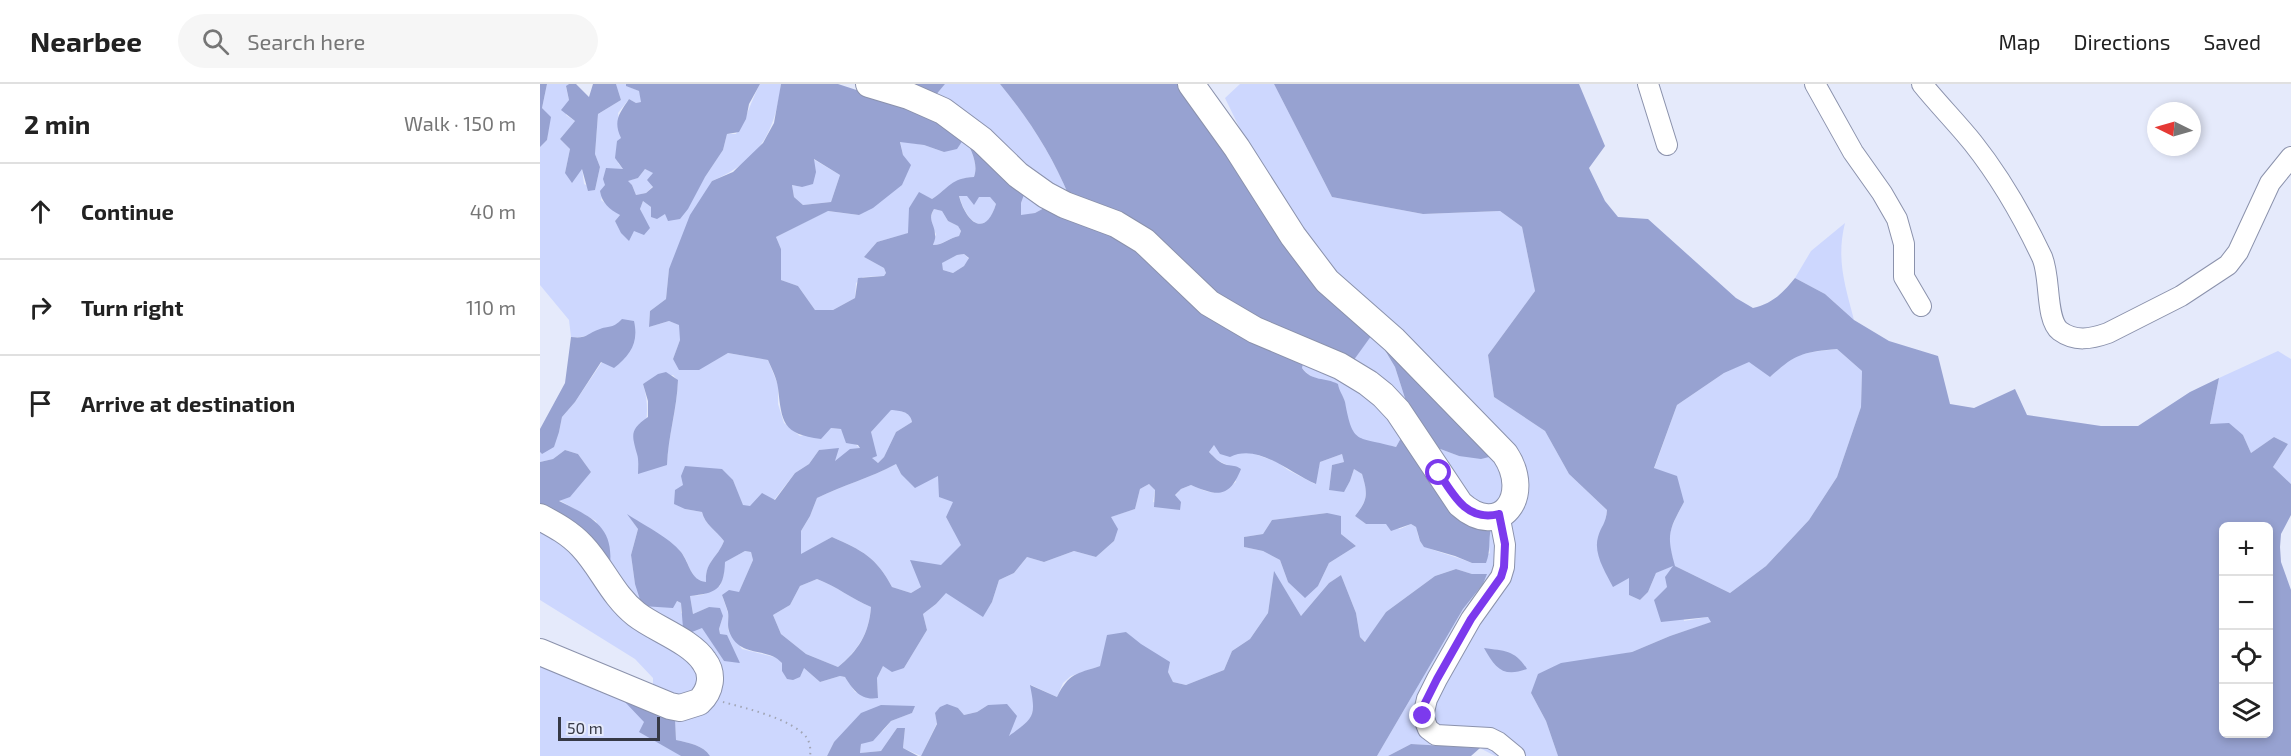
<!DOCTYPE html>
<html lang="en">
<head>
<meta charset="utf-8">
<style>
	:root { --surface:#fff; --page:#f6f6f6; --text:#222; --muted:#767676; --line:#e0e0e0 }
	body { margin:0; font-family:"Exo 2",sans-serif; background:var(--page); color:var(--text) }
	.controls { position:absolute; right:18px; bottom:18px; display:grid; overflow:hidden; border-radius:9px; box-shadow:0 3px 9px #0003 }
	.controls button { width:54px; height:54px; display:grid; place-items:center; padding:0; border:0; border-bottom:2px solid var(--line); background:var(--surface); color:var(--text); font:30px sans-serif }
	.compass { position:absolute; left:1607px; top:18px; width:54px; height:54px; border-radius:50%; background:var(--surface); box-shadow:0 3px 9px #0003; rotate:275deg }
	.scale { position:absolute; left:18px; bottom:15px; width:102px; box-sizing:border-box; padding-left:6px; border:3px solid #363945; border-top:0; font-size:16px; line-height:21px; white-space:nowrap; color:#363945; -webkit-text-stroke:4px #e5eafb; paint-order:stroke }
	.stop { position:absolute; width:18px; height:18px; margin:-14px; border:4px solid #7c3aed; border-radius:50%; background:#fff }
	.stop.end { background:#7c3aed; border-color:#fff; box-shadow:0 2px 6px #0008 }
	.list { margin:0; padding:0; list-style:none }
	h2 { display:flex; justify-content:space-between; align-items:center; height:78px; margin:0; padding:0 24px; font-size:26px }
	h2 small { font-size:20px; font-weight:400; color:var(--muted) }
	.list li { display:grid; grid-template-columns:39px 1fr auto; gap:18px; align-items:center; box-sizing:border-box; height:96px; padding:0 24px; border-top:2px solid var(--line) }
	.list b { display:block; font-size:22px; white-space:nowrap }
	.list em { font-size:20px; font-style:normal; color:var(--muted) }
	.icon { flex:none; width:33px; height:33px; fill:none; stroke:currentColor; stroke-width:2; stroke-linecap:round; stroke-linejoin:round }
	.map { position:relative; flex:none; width:1751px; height:672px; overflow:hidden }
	header { display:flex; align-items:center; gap:36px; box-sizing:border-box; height:84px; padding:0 30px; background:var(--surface); border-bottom:2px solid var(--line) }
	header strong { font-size:28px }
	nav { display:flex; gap:33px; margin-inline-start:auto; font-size:21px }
	.search { width:420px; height:54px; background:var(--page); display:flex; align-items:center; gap:15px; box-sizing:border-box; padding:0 21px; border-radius:33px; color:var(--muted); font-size:22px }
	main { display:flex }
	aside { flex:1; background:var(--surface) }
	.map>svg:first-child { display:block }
	.green { fill:#cdd7fe; fill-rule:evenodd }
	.forest { fill:#97a2d1; fill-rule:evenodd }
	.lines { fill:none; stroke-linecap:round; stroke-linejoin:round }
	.minor-casing { stroke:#8b92ac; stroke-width:22 }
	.major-casing { stroke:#8b92ac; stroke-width:28 }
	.path { stroke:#a1a5b4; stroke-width:2; stroke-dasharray:1.5 4.5; stroke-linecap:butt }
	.minor { stroke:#fff; stroke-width:20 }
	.major { stroke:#fff; stroke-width:26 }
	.route { stroke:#7c3aed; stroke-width:8 }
</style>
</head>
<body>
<header>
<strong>Nearbee</strong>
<div class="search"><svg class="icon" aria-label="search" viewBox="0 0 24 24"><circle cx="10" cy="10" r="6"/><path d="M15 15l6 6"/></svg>Search here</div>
<nav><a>Map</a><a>Directions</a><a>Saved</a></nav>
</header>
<main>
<aside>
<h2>2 min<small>Walk · 150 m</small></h2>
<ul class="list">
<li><svg class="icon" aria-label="ahead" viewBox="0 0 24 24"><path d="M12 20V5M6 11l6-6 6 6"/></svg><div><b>Continue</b></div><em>40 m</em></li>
<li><svg class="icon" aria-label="right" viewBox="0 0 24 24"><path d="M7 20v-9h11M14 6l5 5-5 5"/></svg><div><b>Turn right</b></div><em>110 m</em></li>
<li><svg class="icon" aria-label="arrive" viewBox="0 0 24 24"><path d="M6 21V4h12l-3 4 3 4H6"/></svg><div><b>Arrive at destination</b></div></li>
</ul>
</aside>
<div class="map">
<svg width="1751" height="672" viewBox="0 0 1751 672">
	<rect width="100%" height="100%" fill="#e5eafb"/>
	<path class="green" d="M 7,0 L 29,0 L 26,3 L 29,16 L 26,31 L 35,37 L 20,55 L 30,65 L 25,89 L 42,84 L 44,100 L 55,106 L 60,83 L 55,70 L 58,30 L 81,16 L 76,0 L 86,0 L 87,2 L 99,7 L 102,18 L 96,19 L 89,15 L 78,29 L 81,54 L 78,79 L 83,85 L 76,86 L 65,101 L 61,116 L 80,131 L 75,137 L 94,147 L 104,134 L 100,125 L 103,117 L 121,131 L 125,130 L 165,93 L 183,66 L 187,50 L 196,50 C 207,34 211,17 220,0 L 241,0 C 235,49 219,77 172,97 L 129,185 L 126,215 L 110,227 L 109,243 L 129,237 L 140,241 L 140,256 L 133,275 L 159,285 L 188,269 L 228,276 L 238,301 L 238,320 L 244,339 L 260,352 L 291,344 L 301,345 L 305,352 L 320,364 L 294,378 L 298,365 L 279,366 L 269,380 L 255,389 L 234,416 L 211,422 L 203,422 L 193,396 L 144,401 L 145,425 L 162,428 C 165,441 176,446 184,457 C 177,475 165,477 166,499 C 148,494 151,479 140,467 C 132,458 101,440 89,432 L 98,445 L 91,471 L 95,500 L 141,519 L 141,529 L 162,543 L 184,577 L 179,545 L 183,532 L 169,523 L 153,530 L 150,512 L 162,511 L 180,502 L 184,490 L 184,478 L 205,467 L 211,468 L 213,476 L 199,508 L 182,511 L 188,529 L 188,546 L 202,565 L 238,574 L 242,579 L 264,584 L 280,598 L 300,592 L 305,593 L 315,608 L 338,614 L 337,594 L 343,582 L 364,584 L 387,546 L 383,530 L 396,520 L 406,508 L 443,532 L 452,518 L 459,496 L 474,489 L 487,473 L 504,478 L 534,467 L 556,473 L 574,457 L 570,433 L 595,425 L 600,405 L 609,400 L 615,406 L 613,418 L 640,426 L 635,412 L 641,405 L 651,401 C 672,410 676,413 696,398 L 687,381 L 677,376 L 669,368 L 674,361 L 700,368 L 712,369 L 737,378 L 748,386 L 775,400 L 780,378 L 802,370 L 804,378 L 792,381 L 789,406 L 804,407 L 810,397 L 814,385 L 822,390 C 828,409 828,416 815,432 L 826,440 L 846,440 L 860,445 L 871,440 L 876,443 C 878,449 878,456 883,461 C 887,465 923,475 932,479 L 950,469 L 948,457 L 951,444 C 982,428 996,421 984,381 L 817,217 L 725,96 L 685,14 L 700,0 L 734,0 L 792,113 L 883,130 L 960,127 L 982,143 L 995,207 L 948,271 L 954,313 L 1005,347 L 1029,390 L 1067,426 L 1065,439 L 1058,454 L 1090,494 L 1089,511 L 1100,516 L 1108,508 L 1116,489 L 1134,481 C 1126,449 1129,447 1144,418 L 1114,385 L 1137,321 L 1184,289 L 1209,277 L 1230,293 C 1256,268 1262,269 1297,265 L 1322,287 L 1321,323 L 1297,393 L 1269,436 L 1226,482 L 1190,509 L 1135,482 L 1144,537 L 1168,533 L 1172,538 L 1130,552 L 1092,568 L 1057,575 L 991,609 L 1006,637 L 1018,672 L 955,672 L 940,664 L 871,660 L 848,672 L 837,672 L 923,525 L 943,500 L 946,490 L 932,490 L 916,485 L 895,492 L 846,528 L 826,558 L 820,553 L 816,529 L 801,491 L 789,499 L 761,532 L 734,488 L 728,529 L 710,555 L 692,567 L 684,586 L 646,601 L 633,598 L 628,588 L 586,548 L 560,582 L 531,592 L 523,599 L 517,613 L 491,601 C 496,634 494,634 468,653 L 448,621 L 437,628 L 424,631 L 418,624 L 395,629 L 397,639 L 381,672 L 363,664 L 365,644 L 357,644 L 341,667 L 320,669 L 321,660 L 343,647 L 351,637 L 372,629 L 374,622 L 294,658 L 287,672 L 170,672 C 163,661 149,659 136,656 L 135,634 L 179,611 L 76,497 L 56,437 L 19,416 L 51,388 L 38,370 L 25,366 L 13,375 L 0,378 L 0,368 L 2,370 L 19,348 L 22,333 L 35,318 L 62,278 L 74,243 C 58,246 47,255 31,253 L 29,236 L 0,201 L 0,63 L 7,56 L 10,33 L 2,24 ZM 133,291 L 138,297 C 137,325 128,352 127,380 L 98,389 C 99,354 114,336 103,300 ZM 787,429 L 801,450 L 816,462 L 789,479 L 778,502 L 748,498 L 740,476 L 723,467 L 704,463 L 704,453 L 723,450 L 732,436 Z
		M 405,0 L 460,0 C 488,34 512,71 529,112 L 508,102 L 395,12 Z
		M 424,52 C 430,65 439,79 434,93 C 414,94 407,105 392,115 L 379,109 L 369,124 L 369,149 L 337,158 L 324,173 L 344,184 L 346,189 L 344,192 L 323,193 L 316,199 L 315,214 L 293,226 L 275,226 L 258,202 L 241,196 L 241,165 L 236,153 L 287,127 L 319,131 L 363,71 L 360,57 L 384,61 L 404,68 Z
		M 273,75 L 300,91 L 291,118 L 263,121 L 254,113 L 252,101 L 262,103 Z
		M 105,85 L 114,89 L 113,102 L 106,109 L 96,111 L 92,101 L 87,97 L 98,94 Z
		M 485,108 L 506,123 L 495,129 L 481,132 L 481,119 Z
		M 419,111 L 450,113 L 456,120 C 445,156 426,137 419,111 Z
		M 394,125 L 402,127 L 408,137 L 418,142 L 421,147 L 419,152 C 409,154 402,161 393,161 L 396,150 C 391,141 389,134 394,125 Z
		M 1305,139 C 1296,175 1305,201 1314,236 L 1285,210 L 1255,194 L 1271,167 Z
		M 424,170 L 429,175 L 424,182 L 413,189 L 403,186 L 401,179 L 417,171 Z
		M 833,248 L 855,283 L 871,333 L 811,280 Z
		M 1738,267 L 1751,275 L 1751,400 L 1733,383 L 1748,360 L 1734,353 L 1711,369 L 1703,351 L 1670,340 L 1679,294 Z
		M 764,276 L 817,301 L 866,351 L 861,354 L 856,363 C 843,360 827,360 816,352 C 801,341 811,316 797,305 C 786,296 771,296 762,284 Z
		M 351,325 C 360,327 370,327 372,338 L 356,348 L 344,373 L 338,379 L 331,374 L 331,348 Z
		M 895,363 L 919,372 L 953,372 L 967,396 L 959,420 C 952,421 946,423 939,421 C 923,415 904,377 895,363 Z
		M 356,380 L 361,390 L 398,392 L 414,418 L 406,433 L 422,461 L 381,503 L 371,509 L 352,503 C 337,474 322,466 292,453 L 261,471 L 261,447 L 270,432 L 277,414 C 303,401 330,394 356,380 Z
		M 0,441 L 149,572 L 159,588 L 158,603 L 144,613 L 113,608 L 113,594 L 95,575 L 0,516 Z
		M 277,495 C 296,502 312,515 331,523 C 329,550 318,566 298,583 L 266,570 L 241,550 L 233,531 L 250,521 L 260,502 Z
		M 0,576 L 92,617 C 100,639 123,658 141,672 L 0,672 Z"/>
	<path class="forest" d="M 0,0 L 7,0 L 2,24 L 11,33 L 7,56 L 0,63 Z
		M 29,0 L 36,0 L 49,13 L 53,0 L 76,0 L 81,16 L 58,30 L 55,70 L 60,83 L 55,106 L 48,107 L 42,85 L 32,99 L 25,89 L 30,65 L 20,55 L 35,37 L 21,26 L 29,16 L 26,2 Z
		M 86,0 L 220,0 L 209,20 L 206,35 L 199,48 L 187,50 L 183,66 L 165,93 L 148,125 L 140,135 L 128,137 L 125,130 L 117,135 L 111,133 L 111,123 L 103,117 L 100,125 L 110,144 L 104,151 L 94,147 L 89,157 L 81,149 L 75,137 L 80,131 C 69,125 62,119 60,107 L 65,101 L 63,95 L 66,84 L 83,85 L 75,74 L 77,57 L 81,54 C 73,37 79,30 89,15 L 96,19 L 101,18 L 99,7 L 86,2 ZM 105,85 L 113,89 L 107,96 L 113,103 L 106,109 L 96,111 L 92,101 L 88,97 L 98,94 Z
		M 241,0 L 298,0 L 375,25 L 424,52 L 485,108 L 481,119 L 481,131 L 495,129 L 506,123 L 573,148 L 587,156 L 665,227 L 727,260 L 764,276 L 762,284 C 772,298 785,293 798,300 C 799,307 803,311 805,318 C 813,362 817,352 856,363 L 861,354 L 866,351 C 887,385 904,442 951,444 C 948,457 951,467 946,479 L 932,479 L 915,472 L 884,463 L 880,457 L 876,443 L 871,440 L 851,447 L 846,440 L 826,440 L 815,432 C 828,416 828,410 822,390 L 814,385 L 810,397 L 804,408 L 789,406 L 792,381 L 804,378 L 802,370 L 780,378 L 776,400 C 749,389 719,359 690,373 L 680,370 L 674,361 L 669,368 C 674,373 679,379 687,381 C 693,382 695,381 701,385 C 689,415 677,412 651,401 L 641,405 L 635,411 L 641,418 L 640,426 L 614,423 L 615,406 L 609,400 L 600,405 L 595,425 L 571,433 L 578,445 L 574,457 L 556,473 L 534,467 L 504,478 L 487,473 L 474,489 L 459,496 L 452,518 L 443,533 L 406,509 L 396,520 L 383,530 L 387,546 L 364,584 L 352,588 L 343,582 L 337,594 L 338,614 C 321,617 313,606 305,593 L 300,592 L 280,598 L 264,584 L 260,593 L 253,596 L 247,595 L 242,587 L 242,579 C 227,562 199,575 189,547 C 187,541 189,534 188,528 C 186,522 184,516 182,511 L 189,506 L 199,508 L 213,476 L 211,468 L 205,467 L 185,478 C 184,507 175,509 150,512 L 153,530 L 169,523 L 180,524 L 183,532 L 179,545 L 180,550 L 187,551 L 200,579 L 184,577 L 162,544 L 152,548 L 143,544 L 141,519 L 137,517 L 133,524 L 102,522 L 95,500 L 91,471 L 98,445 L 87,430 C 102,440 130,454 141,468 C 150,480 150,496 166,498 C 165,477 177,475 184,457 C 176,446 165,441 162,428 L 145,425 L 134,420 L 135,406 L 143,401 L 141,392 L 145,382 L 182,385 L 193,396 L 203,421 L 210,422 L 222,409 L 235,416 L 255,389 L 269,380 L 279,366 L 299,364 L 295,377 L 310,365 L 320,364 L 318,361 L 306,359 L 301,345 L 291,344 L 281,355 C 242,350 242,338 238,304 C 237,295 232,285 228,276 L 188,269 L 159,286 L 139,286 L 133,275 L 140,256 L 139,241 L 129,237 L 109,243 L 110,227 L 126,215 L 129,185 L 150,131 L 172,97 L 193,88 L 223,59 L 234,39 ZM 425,53 C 430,65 439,79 434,93 C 411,94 409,104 392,115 L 379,108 L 369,124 L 368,149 L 337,158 L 324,173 L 344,184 L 346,189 L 344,192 L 318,194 L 315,214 L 293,226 L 275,226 L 258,202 L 241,196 L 241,165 L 236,153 L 288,127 L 319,131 L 333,124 L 362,101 L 371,81 L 363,71 L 360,58 L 384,61 L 404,68 L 417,65 ZM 274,75 L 300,91 L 291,118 L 263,121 L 254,113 L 252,101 L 262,103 L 273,100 L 276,88 ZM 419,112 L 427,112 L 434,121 L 439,113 L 450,113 L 456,120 C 445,155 426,138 419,112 ZM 394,125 L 402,127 L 408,137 L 418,142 L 421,147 L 419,152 C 409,154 403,161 393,161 C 394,158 396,154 395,151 C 395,140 387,136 394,125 ZM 424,170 L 429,174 L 424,182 L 413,189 L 403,186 L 402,179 L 417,171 ZM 351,326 C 360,327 370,327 372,338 L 356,348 L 344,373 L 338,379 L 332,374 L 337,372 L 331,348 ZM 356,380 L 361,390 L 375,404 L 398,392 L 399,413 L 413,418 L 406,433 L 421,461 L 401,481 L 370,476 L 381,503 L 371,509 L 352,503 C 337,474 322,466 292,453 L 261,470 L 261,447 L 270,432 L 277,414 C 303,401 330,394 356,380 ZM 277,495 C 296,502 312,515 331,523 C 329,550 318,567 298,583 L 266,570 L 241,550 L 233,531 L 250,521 L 260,502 Z
		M 357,0 L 405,0 L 395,12 Z
		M 460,0 L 638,0 L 833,248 L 953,372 L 941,375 L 919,372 L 895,363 L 871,333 L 855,283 L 834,248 L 811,280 L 725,243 L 529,112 C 512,71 488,34 460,0 Z
		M 734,0 L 1039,0 L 1065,62 L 1049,84 L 1065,117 L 1078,133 L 1108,135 L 1196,214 L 1213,224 C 1232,220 1243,209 1255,194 L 1285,210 L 1314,236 L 1349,257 L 1398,272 L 1410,320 L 1434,324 L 1475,305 L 1487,331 L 1561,342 L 1598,342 L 1650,308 L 1679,294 L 1670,340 L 1689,339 L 1703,351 L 1711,369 L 1734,353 L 1748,360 L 1733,383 L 1751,400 L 1751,431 L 1741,450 L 1740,463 L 1741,478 L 1751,506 L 1751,672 L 1018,672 L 1006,637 L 991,609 L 998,590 L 1021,579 L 1092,568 L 1130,552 L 1171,538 L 1168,533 L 1121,538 L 1114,516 L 1127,503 L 1125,493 L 1133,482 L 1116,489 L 1108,508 L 1100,516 L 1089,511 L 1089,494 L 1073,503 C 1066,489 1053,470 1058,453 C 1061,442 1066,440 1067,426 L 1029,390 L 1005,347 L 954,313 L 948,271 L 995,207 L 982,143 L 960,127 L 883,130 L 792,113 ZM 1297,265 L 1322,287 L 1321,323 L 1297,393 L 1269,436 L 1226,482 L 1190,509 L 1135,482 C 1126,450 1129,446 1144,418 L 1137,392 L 1114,384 L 1137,321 L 1184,289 L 1209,278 L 1230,293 C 1255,270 1263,268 1297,265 ZM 1684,442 L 1728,442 L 1728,650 L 1684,650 Z
		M 82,235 L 94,237 C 99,259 90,271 74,284 L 61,278 L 35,318 L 22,333 L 19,348 L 14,363 L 2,370 L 0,368 L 0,345 L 25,299 L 31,253 C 47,255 46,250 60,245 C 71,241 72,245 82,235 Z
		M 126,288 L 138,296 C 137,325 128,352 127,381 L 98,390 C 98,384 99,376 97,370 C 92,351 89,346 108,333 L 108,317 L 103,300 L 118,290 Z
		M 25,366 L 38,370 L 51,388 L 30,413 L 19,417 C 49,432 74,441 70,480 L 0,426 L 0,378 L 13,375 Z
		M 787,429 L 801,432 L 801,450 L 816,462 L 789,479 L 778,502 L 765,514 L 748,498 L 740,476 L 723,467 L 704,463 L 704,453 L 723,450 L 732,436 Z
		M 916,485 L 932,490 L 947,490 L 943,500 L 923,525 L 837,672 L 381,672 L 397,640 L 395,629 L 400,623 L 407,620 L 418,624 L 424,631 L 437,628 L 448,621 L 467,620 L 477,632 L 469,652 C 495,633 496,632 490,601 L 517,613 C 529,589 536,590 560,582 L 567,551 L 586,548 L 601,560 L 630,578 L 628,588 L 633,598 L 646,601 L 684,586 L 692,567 L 710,555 L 728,529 L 734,487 L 761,532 L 789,499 L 801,491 L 816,529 L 820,553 L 825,558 L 846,528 L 895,492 Z
		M 944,564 C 965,567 975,566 987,585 C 963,594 955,584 944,564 Z
		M 92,617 L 135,634 L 136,656 C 149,659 163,661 170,672 L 141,672 L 99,648 L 104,638 L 85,618 Z
		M 341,621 L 375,622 L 372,629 L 351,637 L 333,657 L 321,660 L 320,669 L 341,667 L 357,644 L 365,644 L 363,664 L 378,672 L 287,672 L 294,658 L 321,629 Z
		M 871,660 L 940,664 L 931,672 L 848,672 Z"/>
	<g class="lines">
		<defs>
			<path id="minor" d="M 1108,0 L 1127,61
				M 1275,0 L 1313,68 L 1342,109 L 1357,135 L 1364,160 L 1364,193 L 1381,222
				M 1382,0 C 1398,20 1417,39 1433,59 C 1460,93 1483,133 1502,173 C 1511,193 1505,235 1520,247 C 1535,258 1551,255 1568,249 L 1641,212 L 1688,181 L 1698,168 L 1730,99 L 1751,73
				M 959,430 L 965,461 L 964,483 L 961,493 L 931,535 L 897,595 L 887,615 L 883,632 L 888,645 L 896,651 L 950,654 L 958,658 L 975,672"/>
			<path id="major" d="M 329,0 L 369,12 L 403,27 L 442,56 L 478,91 L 506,111 L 525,121 L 576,140 L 604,157 L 669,219 L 715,246 L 800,282 L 828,299 L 843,311 L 858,327 L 920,420 C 960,456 993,412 965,370 L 854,256 L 787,197 L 753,152 L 697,64 L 651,0
				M 0,433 C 15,441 30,449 42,462 C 62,483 72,511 96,530 C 115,545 151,557 164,577 C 174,590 171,607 159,618 L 140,624 L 130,622 L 0,568"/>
		</defs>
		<use href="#minor" class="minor-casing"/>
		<use href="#major" class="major-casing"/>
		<path class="path" d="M 183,618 C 205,624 253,635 267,654 C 270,659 271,666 270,672"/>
		<use href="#minor" class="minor"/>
		<use href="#major" class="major"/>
	</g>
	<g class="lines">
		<path class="route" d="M 883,632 L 884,621 L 897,595 L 931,535 L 961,493 L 964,483 L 965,460 L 959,430 C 928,438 914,413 899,389"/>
	</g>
</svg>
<div class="controls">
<button>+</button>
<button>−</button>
<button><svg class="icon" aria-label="locate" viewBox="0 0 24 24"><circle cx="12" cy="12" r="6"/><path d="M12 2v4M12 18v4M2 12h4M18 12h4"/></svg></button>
<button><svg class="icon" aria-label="layers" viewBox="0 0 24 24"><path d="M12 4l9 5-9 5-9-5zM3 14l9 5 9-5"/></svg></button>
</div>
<svg class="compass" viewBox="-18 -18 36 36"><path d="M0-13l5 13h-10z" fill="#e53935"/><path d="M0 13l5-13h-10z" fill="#767676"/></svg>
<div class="scale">50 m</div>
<div class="stop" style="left:899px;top:389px"></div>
<div class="stop end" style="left:883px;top:632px"></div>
</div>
</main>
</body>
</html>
